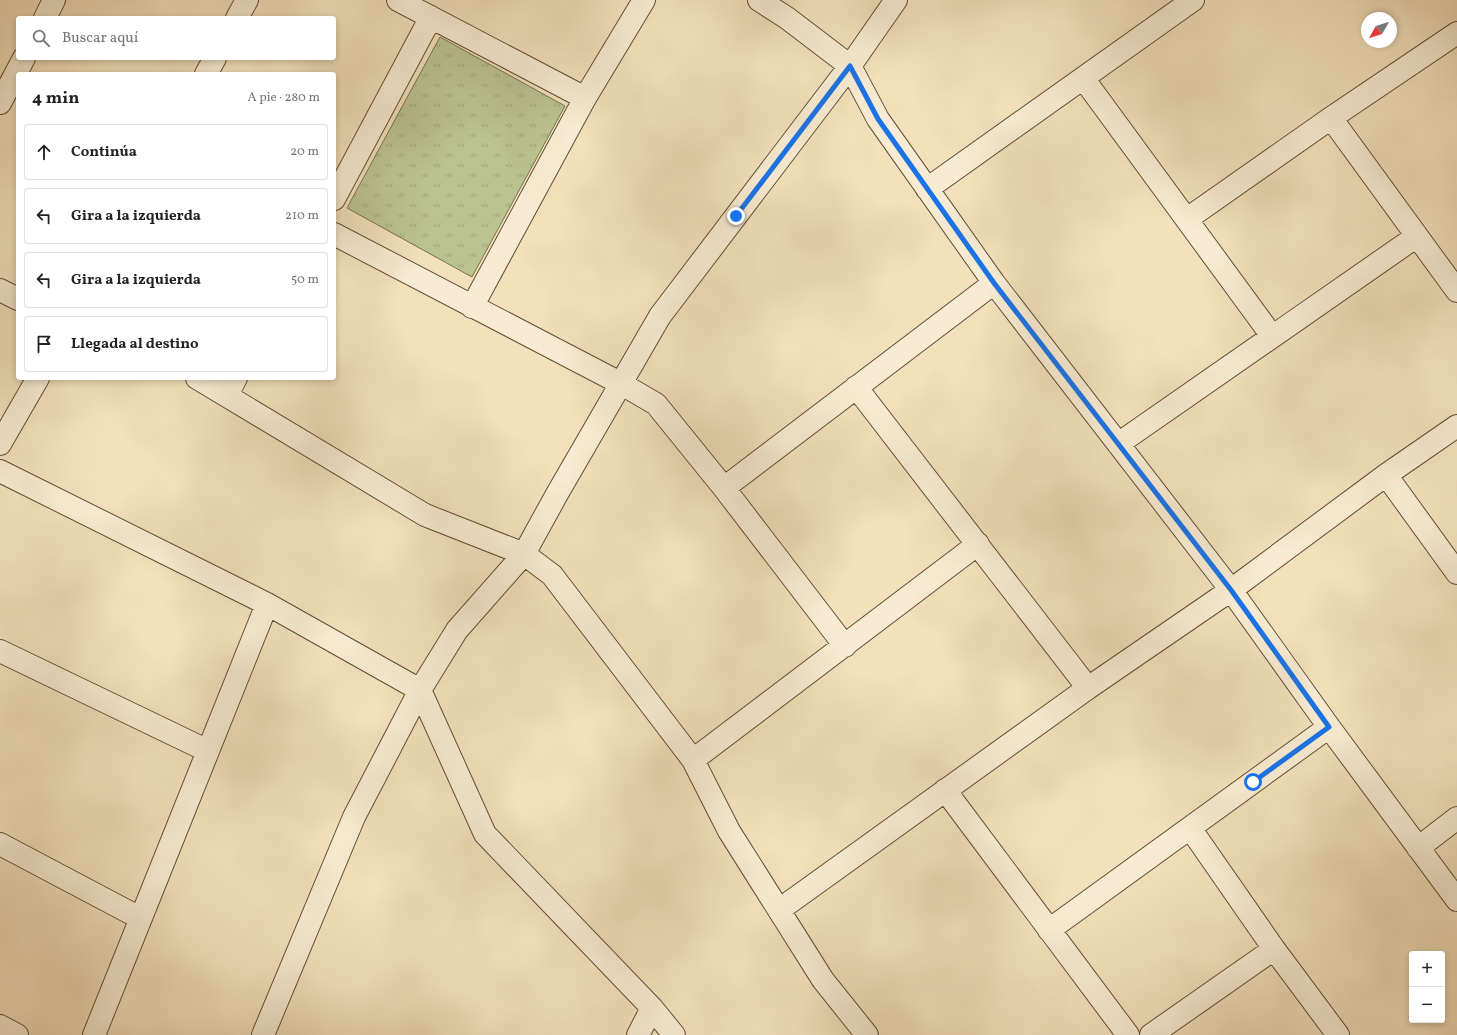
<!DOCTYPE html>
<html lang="es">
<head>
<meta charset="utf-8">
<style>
	:root { --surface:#fff; --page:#f6f6f6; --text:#222; --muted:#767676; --line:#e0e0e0 }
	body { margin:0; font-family:Vollkorn,serif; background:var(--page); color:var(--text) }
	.controls { position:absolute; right:12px; bottom:12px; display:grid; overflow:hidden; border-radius:4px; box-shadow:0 2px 6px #0003 }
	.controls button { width:36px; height:36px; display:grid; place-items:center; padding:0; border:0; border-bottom:1px solid var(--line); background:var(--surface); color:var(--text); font:20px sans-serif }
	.compass { position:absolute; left:1361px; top:12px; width:36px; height:36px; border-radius:50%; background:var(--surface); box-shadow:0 2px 6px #0003; rotate:231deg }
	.stop { position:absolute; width:12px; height:12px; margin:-9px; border:3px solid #1a73e8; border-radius:50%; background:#fff }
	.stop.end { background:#1a73e8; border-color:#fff; box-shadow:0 1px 4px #0008 }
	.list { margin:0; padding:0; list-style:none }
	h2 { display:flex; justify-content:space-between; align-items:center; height:52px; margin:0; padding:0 16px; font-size:17px }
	h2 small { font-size:13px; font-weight:400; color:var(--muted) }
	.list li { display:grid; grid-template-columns:26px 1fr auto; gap:12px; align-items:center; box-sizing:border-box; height:56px; margin:0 8px 8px; padding:0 8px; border:1px solid var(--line); border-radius:4px }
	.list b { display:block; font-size:15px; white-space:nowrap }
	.list em { font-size:13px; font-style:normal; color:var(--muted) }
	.icon { flex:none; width:22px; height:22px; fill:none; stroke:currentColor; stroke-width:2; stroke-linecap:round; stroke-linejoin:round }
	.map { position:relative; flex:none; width:1457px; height:1035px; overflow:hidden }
	.search { position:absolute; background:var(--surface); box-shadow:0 2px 6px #0003; left:16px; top:16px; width:320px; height:44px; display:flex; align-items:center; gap:10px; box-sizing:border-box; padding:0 14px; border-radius:4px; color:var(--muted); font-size:15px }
	.panel { position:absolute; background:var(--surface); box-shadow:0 2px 6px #0003; left:16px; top:72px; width:320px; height:308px; border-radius:4px }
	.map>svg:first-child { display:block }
	.park { fill:url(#park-tufts); stroke:#78704d }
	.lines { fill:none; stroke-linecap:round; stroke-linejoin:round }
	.minor-casing { stroke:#644d36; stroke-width:24 }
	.minor { stroke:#f7ecd3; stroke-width:22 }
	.route { stroke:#1a73e8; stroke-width:5 }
</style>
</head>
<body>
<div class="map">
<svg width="1457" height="1035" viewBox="0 0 1457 1035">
	<defs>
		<pattern id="park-tufts" width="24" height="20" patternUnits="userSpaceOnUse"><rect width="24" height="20" fill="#bac390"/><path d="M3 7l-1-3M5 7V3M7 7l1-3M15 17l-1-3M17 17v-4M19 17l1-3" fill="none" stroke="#a0a77b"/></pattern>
	</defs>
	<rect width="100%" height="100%" fill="#f2e1bb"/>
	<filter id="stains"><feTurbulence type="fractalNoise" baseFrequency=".005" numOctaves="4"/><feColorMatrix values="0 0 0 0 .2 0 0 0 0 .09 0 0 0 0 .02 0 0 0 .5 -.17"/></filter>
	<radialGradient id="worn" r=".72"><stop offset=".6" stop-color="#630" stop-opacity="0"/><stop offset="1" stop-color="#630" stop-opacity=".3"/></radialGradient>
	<path class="park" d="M 440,37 L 565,106 L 472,277 L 347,208 Z"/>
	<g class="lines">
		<defs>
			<path id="minor" d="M 398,0 L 585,98
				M 759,0 L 787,18 L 850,66 L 878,119 L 994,283 L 1231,590 L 1329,727 L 1457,900
				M 45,18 L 54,0
				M 237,18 L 247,0
				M 206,74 L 215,58
				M 1083,78 L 1272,336
				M 0,103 L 24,58
				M 1331,118 L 1457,291
				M 927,189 L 1193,0
				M 334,199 L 431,17
				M 1187,219 L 1331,118 L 1457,33
				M 334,234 L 620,383 L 656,404 L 724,488 L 845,646
				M 0,290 L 18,299
				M 472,307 L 585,98 L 644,0
				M 197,378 L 425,515 L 524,554 L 552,575 L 693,760 L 729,831 L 823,980 L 867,1035
				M 856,387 L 1088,688
				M 227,395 L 236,378
				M 0,444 L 38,378
				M 1118,444 L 1417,236
				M 0,471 L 267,604 L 420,690 L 485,834 L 652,1008 L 674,1035
				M 1386,475 L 1457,573
				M 724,488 L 994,283
				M 0,651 L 208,751
				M 693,760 L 978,544
				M 945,790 L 1128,1035
				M 1190,828 L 1274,949 L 1338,1035
				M 0,844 L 140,918
				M 1418,848 L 1457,818
				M 779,910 L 1088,688 L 1231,590 L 1386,475 L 1457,426
				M 1049,930 L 1329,727
				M 0,1026 L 17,1035
				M 94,1035 L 267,604
				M 263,1035 L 354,817 L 420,690 L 457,630 L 524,554 L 557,494 L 660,316 L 850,66 L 896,0
				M 638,1035 L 652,1008
				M 1151,1035 L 1274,949"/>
		</defs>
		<use href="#minor" class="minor-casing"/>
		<use href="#minor" class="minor"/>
	</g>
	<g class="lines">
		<path class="route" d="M 736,216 L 850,66 L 878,119 L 994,283 L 1231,590 L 1329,727 L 1253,782"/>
	</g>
	<rect width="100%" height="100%" filter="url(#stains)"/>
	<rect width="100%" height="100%" fill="url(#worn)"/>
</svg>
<div class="controls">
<button>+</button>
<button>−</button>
</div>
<svg class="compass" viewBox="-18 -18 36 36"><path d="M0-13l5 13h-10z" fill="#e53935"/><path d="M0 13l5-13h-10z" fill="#767676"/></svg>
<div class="stop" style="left:1253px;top:782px"></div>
<div class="stop end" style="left:736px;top:216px"></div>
<div class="search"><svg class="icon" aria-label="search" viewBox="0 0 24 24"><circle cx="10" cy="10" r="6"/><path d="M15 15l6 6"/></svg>Buscar aquí</div>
<section class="panel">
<h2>4 min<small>A pie · 280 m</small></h2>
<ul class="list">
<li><svg class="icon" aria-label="ahead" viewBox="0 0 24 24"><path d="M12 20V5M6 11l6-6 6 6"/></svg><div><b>Continúa</b></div><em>20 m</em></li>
<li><svg class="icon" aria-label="left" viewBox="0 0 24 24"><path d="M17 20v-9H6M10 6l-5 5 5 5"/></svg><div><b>Gira a la izquierda</b></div><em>210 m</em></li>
<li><svg class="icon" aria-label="left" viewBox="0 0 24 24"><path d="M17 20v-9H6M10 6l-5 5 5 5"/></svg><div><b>Gira a la izquierda</b></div><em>50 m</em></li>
<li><svg class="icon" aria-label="arrive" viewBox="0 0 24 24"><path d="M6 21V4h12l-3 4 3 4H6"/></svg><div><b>Llegada al destino</b></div></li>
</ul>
</section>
</div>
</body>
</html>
